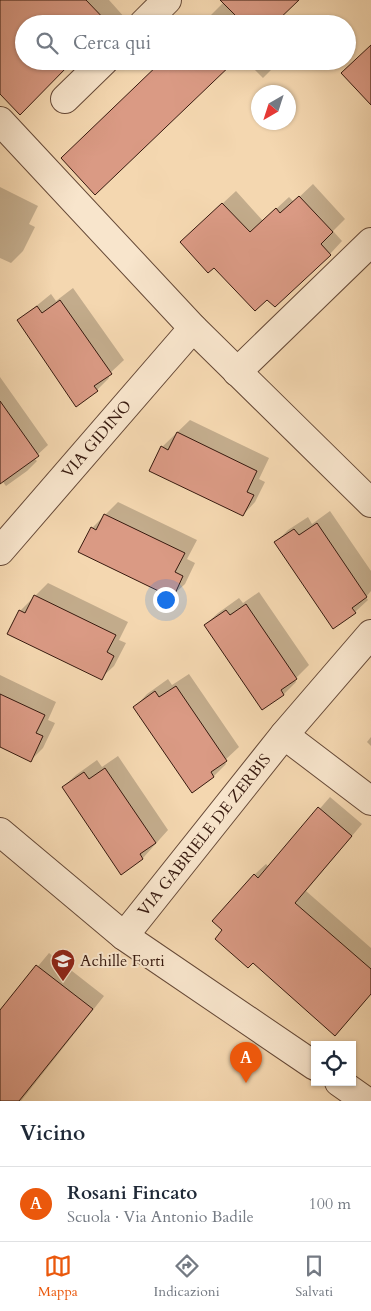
<!DOCTYPE html>
<html lang="it">
<head>
<meta charset="utf-8">
<style>
	:root { --surface:#fff; --page:#f2f2f3; --text:#1f2937; --muted:#747a83; --line:#e0e1e3; --accent:#ea580c }
	body { margin:0; font-family:Cardo,serif; background:var(--page); color:var(--text) }
	.controls { position:absolute; right:15px; bottom:15px; display:grid; overflow:hidden; border-radius:0px; box-shadow:0 1px 4px #0004 }
	.controls button { width:45px; height:45px; display:grid; place-items:center; padding:0; border:0; border-bottom:1px solid var(--line); background:var(--surface); color:var(--text); font:25px sans-serif }
	.compass { position:absolute; left:251px; top:85px; width:45px; height:45px; border-radius:50%; background:var(--surface); box-shadow:0 1px 4px #0004; rotate:219deg }
	.you { position:absolute; left:165px; top:599px; width:18px; height:18px; margin:-12px; border:4px solid #fff; border-radius:50%; background:#1a73e8; box-shadow:0 0 0 8px #1a73e833 }
	.badge { display:grid; place-items:center; width:32px; height:32px; border-radius:50%; background:var(--accent); color:#fff; font-size:16px; font-weight:700 }
	.pin { position:absolute; translate:-50% -41px; filter:drop-shadow(0 1px 2px #0008) }
	.pin::after { content:''; position:absolute; top:26px; width:18px; height:15px; background:inherit; clip-path:polygon(0 0,100% 0,50% 100%) }
	.list { margin:0; padding:0; list-style:none }
	h2 { display:flex; justify-content:space-between; align-items:center; height:65px; margin:0; padding:0 20px; font-size:21px }
	h2 small { font-size:16px; font-weight:400; color:var(--muted) }
	.list li { display:grid; grid-template-columns:32px 1fr auto; gap:15px; align-items:center; box-sizing:border-box; height:75px; padding:0 20px; border-top:1px solid var(--line) }
	.list b { display:block; font-size:19px; white-space:nowrap }
	.list p { margin:0; font-size:16px; white-space:nowrap; color:var(--muted) }
	.list em { font-size:16px; font-style:normal; color:var(--muted) }
	.icon { flex:none; width:28px; height:28px; fill:none; stroke:currentColor; stroke-width:2; stroke-linecap:round; stroke-linejoin:round }
	.map { position:relative; flex:none; width:371px; height:1101px; overflow:hidden }
	.search { position:absolute; background:var(--surface); box-shadow:0 1px 4px #0004; left:15px; right:15px; top:15px; height:55px; display:flex; align-items:center; gap:12px; box-sizing:border-box; padding:0 18px; border-radius:28px; color:var(--muted); font-size:19px }
	.sheet { height:140px; background:var(--surface) }
	nav { display:flex; justify-content:space-around; align-items:center; box-sizing:border-box; height:70px; border-top:1px solid var(--line); background:var(--surface); font-size:14px; color:var(--muted) }
	nav a { display:grid; justify-items:center; gap:2px }
	nav .on { color:var(--accent) }
	.map>svg:first-child { display:block }
	.shadow { fill:#0003 }
	.building { fill:#da9a84; stroke:#371a0f }
	.lines { fill:none; stroke-linecap:round; stroke-linejoin:round }
	.minor-casing { stroke:#664937; stroke-width:30 }
	.minor { stroke:#f8e5cc; stroke-width:28 }
	.labels { text-anchor:middle; dominant-baseline:central; stroke-width:4; stroke-linejoin:round; paint-order:stroke }
	.street-label { font-size:16px; fill:#371a0f; stroke:#f8e5cc }
	.poi-label { font-size:16px; fill:#371a0f; stroke:#f8e5cc; text-anchor:start }
</style>
</head>
<body>
<div class="map">
<svg width="371" height="1101" viewBox="0 0 371 1101">
	<rect width="100%" height="100%" fill="#f4d7b0"/>
	<filter id="stains"><feTurbulence type="fractalNoise" baseFrequency=".004" numOctaves="4"/><feColorMatrix values="0 0 0 0 .2 0 0 0 0 .09 0 0 0 0 .02 0 0 0 .5 -.17"/></filter>
	<radialGradient id="worn" r=".72"><stop offset=".6" stop-color="#630" stop-opacity="0"/><stop offset="1" stop-color="#630" stop-opacity=".3"/></radialGradient>
	<path class="shadow" d="M 0,0 L 109,0 L 126,19 L 121,24 L 24,24 L 24,61 L 69,63 L 0,93 Z
		M 222,0 L 297,0 L 272,24 L 202,24 L 224,2 Z
		M 246,61 L 280,61 L 263,78 Z
		M 313,184 L 345,219 L 333,231 L 342,241 L 330,254 L 194,230 L 236,191 L 263,221 L 289,197 L 294,202 Z
		M 0,187 L 38,206 L 29,224 L 35,227 L 23,251 L 11,263 L 0,258 Z
		M 73,288 L 124,360 L 108,375 L 109,378 L 97,390 L 19,320 L 51,294 L 56,301 Z
		M 0,377 L 48,445 L 34,458 L 37,461 L 27,471 L 6,486 L 0,478 Z
		M 190,420 L 269,458 L 259,479 L 265,482 L 255,502 L 243,515 L 162,447 Z
		M 118,502 L 197,540 L 187,559 L 195,563 L 185,584 L 172,596 L 92,528 Z
		M 330,511 L 371,571 L 371,591 L 366,597 L 368,600 L 355,612 L 276,542 L 288,530 L 308,517 L 312,524 Z
		M 48,583 L 128,622 L 119,640 L 126,643 L 114,666 L 101,678 L 20,611 Z
		M 259,592 L 309,665 L 295,679 L 296,682 L 284,694 L 262,708 L 205,625 L 218,613 L 239,598 L 243,603 Z
		M 189,674 L 239,747 L 224,761 L 226,764 L 214,776 L 192,791 L 135,707 L 147,694 L 168,679 L 172,685 Z
		M 0,675 L 56,702 L 48,720 L 55,723 L 43,748 L 31,760 L 0,746 Z
		M 371,737 L 371,746 L 367,742 Z
		M 118,756 L 168,830 L 143,858 L 63,787 L 76,775 L 97,760 L 102,767 Z
		M 330,797 L 362,824 L 306,891 L 371,948 L 371,994 L 346,1023 L 224,929 L 254,875 L 266,864 L 269,867 Z
		M 49,953 L 104,996 L 21,1101 L 0,1101 L 0,1012 Z"/>
	<path class="building" d="M 0,0 L 86,0 L 109,24 L 24,24 L 24,61 L 81,61 L 73,69 L 69,65 L 20,115 L 0,94 Z
		M 220,0 L 299,0 L 274,24 L 244,24 Z
		M 371,45 L 371,105 L 341,73 Z
		M 162,61 L 235,61 L 95,195 L 61,158 Z
		M 299,196 L 333,232 L 321,244 L 331,255 L 275,307 L 267,300 L 255,311 L 214,268 L 208,273 L 180,242 L 222,203 L 250,232 L 276,208 L 280,213 Z
		M 60,300 L 112,374 L 94,386 L 98,391 L 76,407 L 17,320 L 37,306 L 42,313 Z
		M 0,401 L 39,456 L 0,484 Z
		M 177,432 L 257,471 L 247,492 L 254,495 L 243,516 L 149,471 L 161,446 L 168,450 Z
		M 104,514 L 185,553 L 175,572 L 183,576 L 173,598 L 78,552 L 91,527 L 96,530 Z
		M 317,523 L 367,597 L 352,608 L 356,613 L 333,629 L 274,542 L 294,529 L 299,535 Z
		M 34,595 L 116,635 L 107,652 L 114,656 L 102,680 L 7,634 L 19,610 L 25,613 Z
		M 246,604 L 297,679 L 281,690 L 284,695 L 262,710 L 204,625 L 226,610 L 230,615 Z
		M 176,686 L 227,761 L 211,772 L 214,777 L 192,793 L 133,707 L 155,691 L 159,697 Z
		M 0,694 L 45,715 L 36,733 L 43,736 L 31,762 L 0,747 Z
		M 105,768 L 156,843 L 140,854 L 143,859 L 121,875 L 62,787 L 84,772 L 89,779 Z
		M 318,807 L 352,836 L 295,903 L 371,969 L 371,994 L 335,1036 L 253,963 L 248,968 L 215,939 L 222,930 L 212,921 L 254,874 L 258,878 Z
		M 36,965 L 93,1009 L 19,1101 L 0,1101 L 0,1010 Z"/>
	<g class="lines">
		<defs>
			<g id="minor">
				<path d="M 143,24 L 167,0"/>
				<path d="M 65,99 L 104,61"/>
				<path d="M 0,121 L 193,328 L 371,503"/>
				<path d="M 237,372 L 371,242"/>
				<path id="s1" d="M 0,551 L 193,328"/>
				<path d="M 284,735 L 371,801"/>
				<path d="M 0,832 L 124,936 L 315,1066"/>
				<path id="s2" d="M 124,936 L 284,735 L 371,634"/>
				<path d="M 339,1082 L 366,1101"/>
			</g>
		</defs>
		<use href="#minor" class="minor-casing"/>
		<use href="#minor" class="minor"/>
	</g>
	<defs>
		<symbol id="school-pin" viewBox="-11 -11 22 30"><path d="M0 17L-7.5 6A9.5 9.5 0 1 1 7.5 6Z" fill="#8f2418" stroke="#f8e5cc"/><path d="M0-5L7-2L0 1L-7-2ZM-4 1L0 2.5L4 1V4Q0 6-4 4Z" fill="#fff"/></symbol>
	</defs>
	<g fill-rule="evenodd">
		<use href="#school-pin" x="49" y="947" width="28" height="38"/>
	</g>
	<g class="labels">
		<g class="street-label">
			<text stroke="none"><textPath href="#s1" startOffset="148">VIA GIDINO</textPath></text>
			<text stroke="none"><textPath href="#s2" startOffset="129">VIA GABRIELE DE ZERBIS</textPath></text>
		</g>
		<g class="poi-label">
			<text x="80" y="961">Achille Forti</text>
		</g>
	</g>
	<rect width="100%" height="100%" filter="url(#stains)"/>
	<rect width="100%" height="100%" fill="url(#worn)"/>
</svg>
<div class="controls">
<button><svg class="icon" aria-label="locate" viewBox="0 0 24 24"><circle cx="12" cy="12" r="6"/><path d="M12 2v4M12 18v4M2 12h4M18 12h4"/></svg></button>
</div>
<svg class="compass" viewBox="-18 -18 36 36"><path d="M0-13l5 13h-10z" fill="#e53935"/><path d="M0 13l5-13h-10z" fill="#747a83"/></svg>
<div class="you"></div>
<div class="pin badge" style="left:246px;top:1083px">A</div>
<div class="search"><svg class="icon" aria-label="search" viewBox="0 0 24 24"><circle cx="10" cy="10" r="6"/><path d="M15 15l6 6"/></svg>Cerca qui</div>
</div>
<section class="sheet">
<h2>Vicino<small></small></h2>
<ul class="list">
<li><span class="badge">A</span><div><b>Rosani Fincato</b><p>Scuola · Via Antonio Badile</p></div><em>100 m</em></li>
</ul>
</section>
<nav>
<a class="on"><svg class="icon" aria-label="map" viewBox="0 0 24 24"><path d="M3 6l6-2 6 2 6-2v14l-6 2-6-2-6 2zM9 4v14M15 6v14"/></svg>Mappa</a>
<a><svg class="icon" aria-label="directions" viewBox="0 0 24 24"><path d="M12 3l9 9-9 9-9-9zM9 14v-3h6M13 9l2 2-2 2"/></svg>Indicazioni</a>
<a><svg class="icon" aria-label="saved" viewBox="0 0 24 24"><path d="M7 4h10v16l-5-4-5 4z"/></svg>Salvati</a>
</nav>
</body>
</html>
